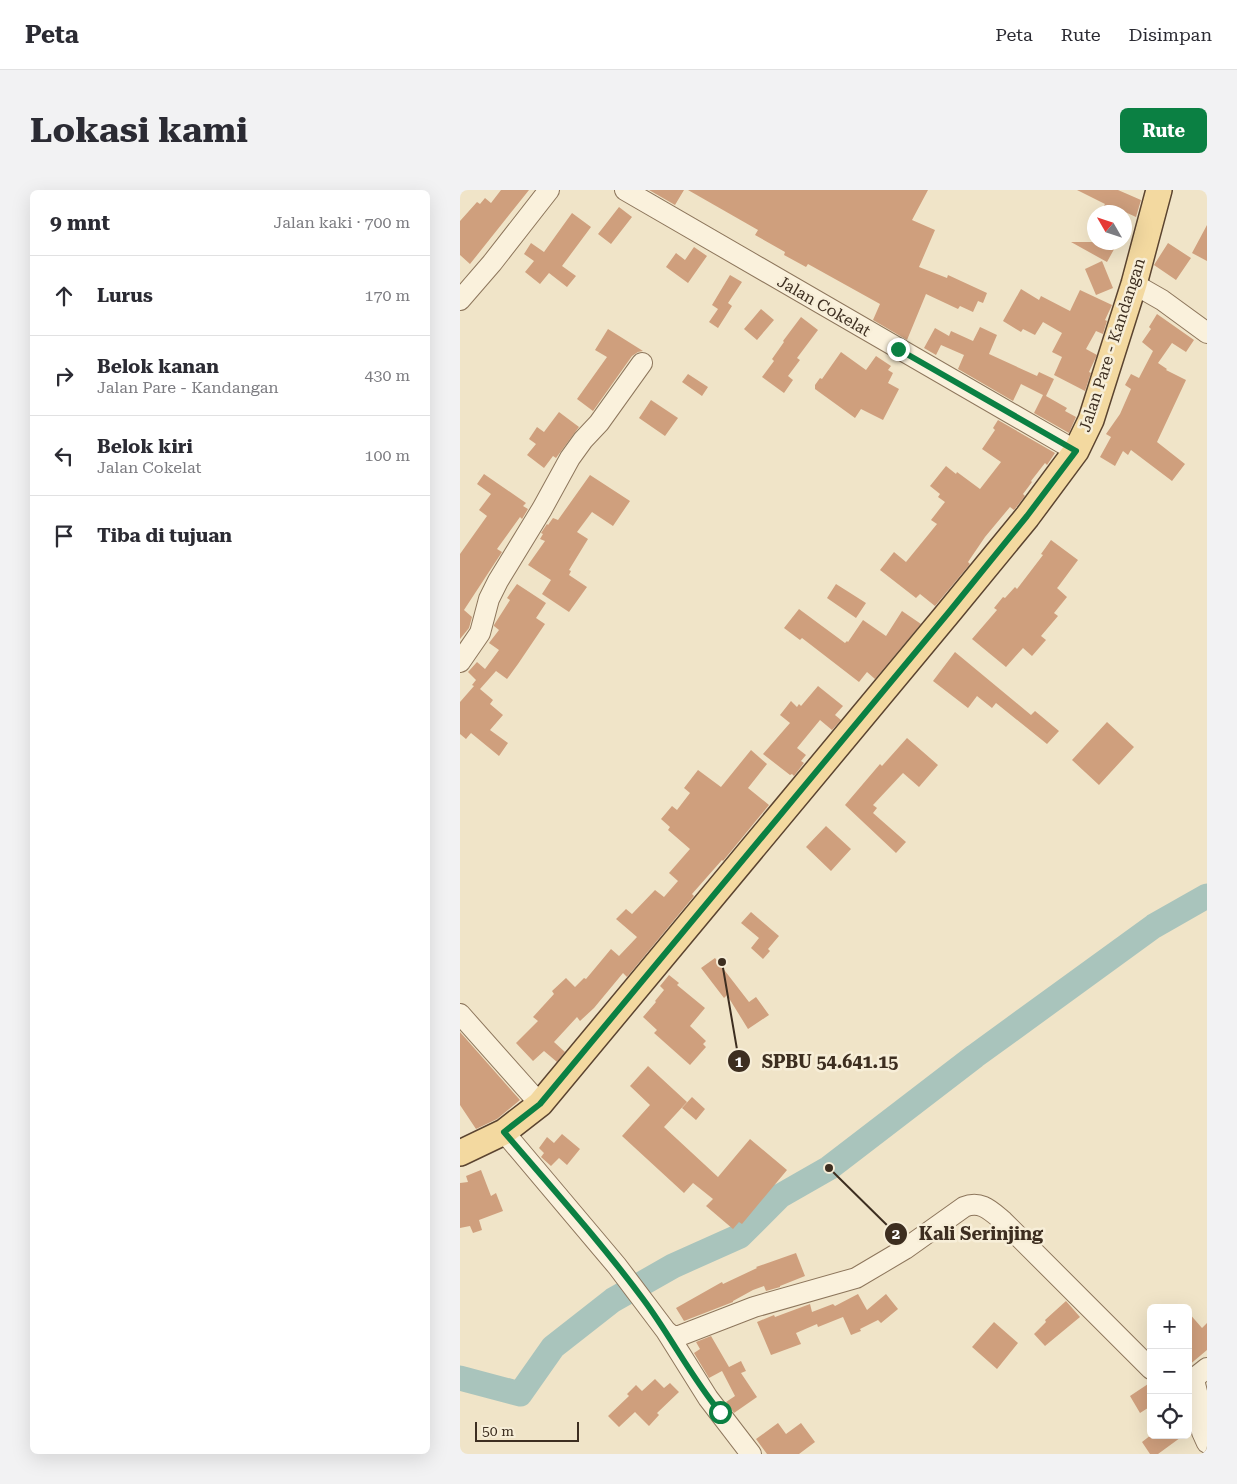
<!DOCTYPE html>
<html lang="id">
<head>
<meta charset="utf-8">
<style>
	:root { --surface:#fff; --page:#f2f2f3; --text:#2b2b33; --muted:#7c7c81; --line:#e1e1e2; --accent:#0b8043 }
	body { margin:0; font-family:"Roboto Serif",serif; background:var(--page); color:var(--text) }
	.controls { position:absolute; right:15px; bottom:15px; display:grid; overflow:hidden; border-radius:8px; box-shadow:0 5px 20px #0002 }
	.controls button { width:45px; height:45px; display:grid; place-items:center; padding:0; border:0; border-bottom:1px solid var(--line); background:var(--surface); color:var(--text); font:25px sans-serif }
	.compass { position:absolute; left:627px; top:15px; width:45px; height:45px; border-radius:50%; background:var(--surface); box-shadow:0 5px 20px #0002; rotate:309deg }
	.scale { position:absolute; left:15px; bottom:12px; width:104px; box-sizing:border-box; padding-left:5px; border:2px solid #3d2e20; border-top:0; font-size:14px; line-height:18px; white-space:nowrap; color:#3d2e20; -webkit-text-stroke:4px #f7eed8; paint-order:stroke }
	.stop { position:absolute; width:15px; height:15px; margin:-11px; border:4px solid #0b8043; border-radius:50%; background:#fff }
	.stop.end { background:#0b8043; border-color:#fff; box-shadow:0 1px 5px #0008 }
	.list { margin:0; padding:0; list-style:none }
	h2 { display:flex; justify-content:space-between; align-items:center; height:65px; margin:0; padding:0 20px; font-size:21px }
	h2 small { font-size:16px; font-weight:400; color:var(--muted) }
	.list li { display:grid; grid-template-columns:32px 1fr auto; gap:15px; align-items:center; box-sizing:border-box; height:80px; padding:0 20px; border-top:1px solid var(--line) }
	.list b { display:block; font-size:19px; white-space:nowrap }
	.list p { margin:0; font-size:16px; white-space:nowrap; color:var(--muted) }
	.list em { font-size:16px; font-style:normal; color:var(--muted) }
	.icon { flex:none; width:28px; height:28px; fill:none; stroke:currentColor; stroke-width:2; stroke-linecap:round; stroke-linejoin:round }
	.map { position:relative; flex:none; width:747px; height:1264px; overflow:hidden; border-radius:8px }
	header { display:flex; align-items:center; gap:30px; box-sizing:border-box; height:70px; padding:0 25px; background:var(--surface); border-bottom:1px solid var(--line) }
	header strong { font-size:24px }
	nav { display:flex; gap:28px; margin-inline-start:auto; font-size:18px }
	.intro { display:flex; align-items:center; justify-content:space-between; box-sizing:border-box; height:120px; padding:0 30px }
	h1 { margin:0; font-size:35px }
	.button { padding:12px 22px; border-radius:8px; background:var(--accent); color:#fff; font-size:18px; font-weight:700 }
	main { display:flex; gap:30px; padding:0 30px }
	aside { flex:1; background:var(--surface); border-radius:8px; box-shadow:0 5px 20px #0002 }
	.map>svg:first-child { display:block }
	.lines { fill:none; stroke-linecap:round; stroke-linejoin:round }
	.river { stroke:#a9c4bc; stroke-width:25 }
	.building { fill:#cf9f7d }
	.minor-casing { stroke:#8d765c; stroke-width:22 }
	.major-casing { stroke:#5b4430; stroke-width:28 }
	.minor { stroke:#faf1dc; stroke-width:20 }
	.major { stroke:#f3d9a0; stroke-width:25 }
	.route { stroke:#0b8043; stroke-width:6 }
	.labels { text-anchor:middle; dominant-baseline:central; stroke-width:5; stroke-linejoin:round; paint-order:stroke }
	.street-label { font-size:16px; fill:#3d2e20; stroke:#f7eed8 }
	.leader { fill:none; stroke:#3d2e20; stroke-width:2 }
	.callout-dot { fill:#3d2e20; stroke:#f7eed8; stroke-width:2 }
	.mark-label { font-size:15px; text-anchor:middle; font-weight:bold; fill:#fff }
	.callout-label { font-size:18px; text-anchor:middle; font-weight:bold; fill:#3d2e20; stroke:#f7eed8; stroke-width:5; stroke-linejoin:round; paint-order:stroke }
</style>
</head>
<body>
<header>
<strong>Peta</strong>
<nav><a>Peta</a><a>Rute</a><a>Disimpan</a></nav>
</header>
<div class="intro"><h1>Lokasi kami</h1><a class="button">Rute</a></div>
<main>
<aside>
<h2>9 mnt<small>Jalan kaki · 700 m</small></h2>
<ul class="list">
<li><svg class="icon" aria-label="ahead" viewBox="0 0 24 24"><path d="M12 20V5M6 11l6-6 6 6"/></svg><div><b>Lurus</b></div><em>170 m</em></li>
<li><svg class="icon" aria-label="right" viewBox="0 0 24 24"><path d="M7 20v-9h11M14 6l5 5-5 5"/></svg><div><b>Belok kanan</b><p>Jalan Pare - Kandangan</p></div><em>430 m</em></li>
<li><svg class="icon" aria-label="left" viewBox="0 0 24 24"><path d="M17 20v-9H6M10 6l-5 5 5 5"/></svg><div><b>Belok kiri</b><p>Jalan Cokelat</p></div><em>100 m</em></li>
<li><svg class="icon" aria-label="arrive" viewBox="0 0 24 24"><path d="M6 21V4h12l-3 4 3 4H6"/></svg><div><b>Tiba di tujuan</b></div></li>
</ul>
</aside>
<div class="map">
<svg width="747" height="1264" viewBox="0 0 747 1264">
	<rect width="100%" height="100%" fill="#f0e4c8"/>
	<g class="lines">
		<path class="river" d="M 0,1188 L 60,1204 L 93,1157 L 153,1110 L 213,1076 L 280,1046 L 320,1006 L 369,978 L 515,866 L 694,736 L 747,706"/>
	</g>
	<path class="building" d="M 41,0 L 69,0 L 10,74 L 0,65 L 0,31 L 17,12 L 20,14 L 25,8 L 31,13 Z
		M 189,0 L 224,0 L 215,15 Z
		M 228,0 L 468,0 L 452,30 L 475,40 L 459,77 L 487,88 L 488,85 L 527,103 L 523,113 L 518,111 L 513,122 L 500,116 L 498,119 L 466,104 L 447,150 L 413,130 L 420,114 L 348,74 L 346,77 L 324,65 L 325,62 L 295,45 L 298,40 Z
		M 617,0 L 658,0 L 681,10 L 676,27 L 665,22 L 640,22 L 645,14 Z
		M 159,17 L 172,27 L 151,54 L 138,44 Z
		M 112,23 L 131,37 L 102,76 L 116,86 L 107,97 L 89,83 L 80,94 L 65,82 L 74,71 L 64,64 L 71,53 L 84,62 Z
		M 747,35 L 747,71 L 732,63 Z
		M 611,52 L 658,52 L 647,72 Z
		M 708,53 L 731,68 L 716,90 L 694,75 Z
		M 234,57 L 247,66 L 228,93 L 206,77 L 216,63 L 225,70 Z
		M 642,71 L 653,98 L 636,105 L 625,79 Z
		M 270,85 L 282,92 L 268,113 L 272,116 L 258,138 L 249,132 L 258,119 L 252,115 Z
		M 561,99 L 579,110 L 581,106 L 610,121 L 620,100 L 652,115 L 645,130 L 647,131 L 643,144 L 636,141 L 626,159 L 637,165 L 629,182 L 631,183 L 625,201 L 594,185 L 602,167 L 592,162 L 602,143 L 583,132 L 575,145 L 563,139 L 561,142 L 543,131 Z
		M 301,119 L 314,130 L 297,150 L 284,139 Z
		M 697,124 L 734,150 L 726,162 L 712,153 L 698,173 L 707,179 L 706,180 L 726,190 L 697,252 L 725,274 L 712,291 L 671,260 L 668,265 L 663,261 L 655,276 L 640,267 L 651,247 L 646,244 L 660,224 L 671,199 L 665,195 L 671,184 L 679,188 L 693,161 L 682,152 L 691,139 L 689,137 Z
		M 341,127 L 358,140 L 337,168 L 340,170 L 328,186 L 333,190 L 324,203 L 302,187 L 314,171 L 312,169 L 324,152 L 323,151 Z
		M 520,137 L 537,145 L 529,164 L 577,186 L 579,182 L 594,189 L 586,206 L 607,218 L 605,221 L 616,227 L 609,243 L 574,223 L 583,205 L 561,194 L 553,211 L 498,179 L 504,165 L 481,155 L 476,165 L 464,158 L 475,138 L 489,146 L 491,141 L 513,151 Z
		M 148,139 L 183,161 L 178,162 L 172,166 L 133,221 L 117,209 L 147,167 L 135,160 Z
		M 381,162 L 406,180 L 416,166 L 431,176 L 428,180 L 433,183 L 428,193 L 439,199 L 423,230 L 401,219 L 395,228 L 355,199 L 355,195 L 360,188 L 362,189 Z
		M 228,184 L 248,197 L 242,206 L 222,192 Z
		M 191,210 L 218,228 L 205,246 L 179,228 Z
		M 99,222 L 119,237 L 96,268 L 93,266 L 84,278 L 67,265 L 76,254 L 69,249 L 77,237 L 84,242 Z
		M 538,230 L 595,263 L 587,275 L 585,273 L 571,291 L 572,292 L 563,304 L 565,306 L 554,320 L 550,317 L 525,347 L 508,372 L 510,374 L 475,416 L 460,404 L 456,408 L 420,380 L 434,362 L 446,372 L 477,334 L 471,330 L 485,312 L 478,307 L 480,304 L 470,296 L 486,276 L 496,284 L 497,282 L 520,299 L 541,272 L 522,259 L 535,240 L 533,238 Z
		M 24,284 L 66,313 L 63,316 L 68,319 L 62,329 L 60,327 L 37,359 L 42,362 L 4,420 L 12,427 L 9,438 L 0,449 L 0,364 L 27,326 L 19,320 L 31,304 L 17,294 Z
		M 130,285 L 170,311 L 153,336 L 132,322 L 117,342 L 128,349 L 109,380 L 111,381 L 109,385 L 127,397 L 109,422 L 82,404 L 91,390 L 68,375 L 85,351 L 80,349 L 83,344 L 81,343 L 87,334 L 88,335 L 93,328 L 98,330 Z
		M 591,350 L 618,370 L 598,397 L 597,398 L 607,407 L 594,423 L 598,426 L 581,446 L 586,450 L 572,466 L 563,458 L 546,477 L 512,449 L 537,420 L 534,418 L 543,407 L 545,408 L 555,397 L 557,399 L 583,365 L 581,364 Z
		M 57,394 L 86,413 L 76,428 L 85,434 L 58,474 L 47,489 L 36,481 L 20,499 L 33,510 L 30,514 L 43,525 L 30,540 L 48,553 L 39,566 L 11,543 L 6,549 L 0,544 L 0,512 L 14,496 L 12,495 L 16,490 L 8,482 L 17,472 L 25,479 L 39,460 L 29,453 L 39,440 L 34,436 L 34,435 L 50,410 L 47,408 Z
		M 376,394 L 406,413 L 396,428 L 367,408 Z
		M 339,419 L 385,453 L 387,451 L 388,452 L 403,430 L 426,446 L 442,421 L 461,434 L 415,489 L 407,482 L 399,492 L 342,448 L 340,450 L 324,438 Z
		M 495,462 L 571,525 L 575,521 L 599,541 L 587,554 L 536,513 L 532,518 L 517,506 L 508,518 L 473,491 Z
		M 358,496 L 383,516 L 375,525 L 381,530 L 372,540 L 360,530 L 337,558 L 346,565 L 341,571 L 344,573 L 334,586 L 332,584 L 330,585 L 303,564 L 330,533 L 320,525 L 331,511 L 337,517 L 339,514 L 341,516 Z
		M 647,532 L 674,557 L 639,595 L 612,570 Z
		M 447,548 L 478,575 L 459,597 L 443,583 L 413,615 L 417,618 L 413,623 L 446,652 L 436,663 L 385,615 L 420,574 L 422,576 Z
		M 291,560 L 307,574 L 288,598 L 309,615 L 263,671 L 262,670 L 232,704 L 234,706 L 167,787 L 163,783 L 134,818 L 120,831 L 117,827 L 94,852 L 105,862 L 97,872 L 84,861 L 73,871 L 56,853 L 78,831 L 73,827 L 94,804 L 92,801 L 106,788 L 115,797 L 124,788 L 126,789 L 151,759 L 159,766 L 177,747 L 156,729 L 166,719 L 172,724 L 195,700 L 204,707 L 218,691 L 209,683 L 230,659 L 208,640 L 210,637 L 201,629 L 212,616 L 217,620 L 230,603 L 224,598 L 238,580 L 261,597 Z
		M 366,636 L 391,659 L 371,681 L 346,657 Z
		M 291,722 L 319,746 L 308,759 L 310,761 L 303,769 L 291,758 L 299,748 L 281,733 Z
		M 255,768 L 289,812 L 296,807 L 309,825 L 288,839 L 267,805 L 264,808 L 241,778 Z
		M 209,785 L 219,793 L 217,795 L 245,818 L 230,836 L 246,851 L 243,854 L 246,857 L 230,875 L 194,843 L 197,840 L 183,827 L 196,812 L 195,811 L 204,800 L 200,796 Z
		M 0,842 L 60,910 L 37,929 L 16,939 L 0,915 Z
		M 188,876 L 227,912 L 204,937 L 258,987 L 290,949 L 327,980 L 282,1034 L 279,1032 L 273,1039 L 246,1016 L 253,1009 L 233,993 L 224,1003 L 162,946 L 190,915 L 170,896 Z
		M 232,907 L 245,919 L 236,930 L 222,918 Z
		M 102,944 L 120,959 L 107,975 L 99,968 L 91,976 L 81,967 L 84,963 L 79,958 L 87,947 L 94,953 Z
		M 21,980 L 31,1006 L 36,1003 L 43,1021 L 19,1030 L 22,1040 L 13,1043 L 10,1036 L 0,1038 L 0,993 L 8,992 L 6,986 Z
		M 336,1063 L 345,1086 L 320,1096 L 320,1097 L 306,1101 L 304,1096 L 293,1100 L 273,1111 L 273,1112 L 224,1131 L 216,1118 L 262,1092 L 263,1094 L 297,1078 L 296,1077 Z
		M 398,1104 L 407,1120 L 426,1104 L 438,1119 L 421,1133 L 418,1130 L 400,1139 L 401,1141 L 391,1145 L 383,1127 L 358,1137 L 357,1134 L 336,1143 L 341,1154 L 311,1165 L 297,1132 L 314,1125 L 315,1127 L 350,1114 L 352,1122 L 373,1114 L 375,1116 Z
		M 606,1111 L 620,1127 L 585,1156 L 574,1144 L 586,1132 L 585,1130 Z
		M 728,1122 L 742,1138 L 747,1133 L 747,1160 L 728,1176 Z
		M 534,1132 L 558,1153 L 537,1179 L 512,1157 Z
		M 251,1146 L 269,1177 L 281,1171 L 286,1181 L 281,1183 L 297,1207 L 274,1223 L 266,1212 L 275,1206 L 262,1181 L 249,1188 L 234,1163 L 240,1159 L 236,1152 Z
		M 195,1189 L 204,1198 L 210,1193 L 219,1202 L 197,1223 L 199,1225 L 189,1236 L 175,1222 L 159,1237 L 148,1226 L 169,1206 L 167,1204 L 176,1195 L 182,1201 Z
		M 691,1192 L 691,1216 L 680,1223 L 670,1206 Z
		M 318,1233 L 326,1244 L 341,1233 L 355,1252 L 339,1264 L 307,1264 L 296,1249 Z
		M 691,1245 L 724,1245 L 698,1264 L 690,1264 L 682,1252 Z"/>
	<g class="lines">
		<defs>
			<path id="minor" d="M 165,0 L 616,261
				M 674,94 L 702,110 L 747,143
				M 0,110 L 32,73 L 89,0
				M 0,472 L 20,443 L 29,409 L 38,391 L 82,319 L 110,268 L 123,250 L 139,233 L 182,173
				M 0,824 L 80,914
				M 44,942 L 157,1076 L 206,1141 L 212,1146 L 219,1146 L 294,1117 L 396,1088 L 445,1059 L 504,1017 C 521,1010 531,1021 543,1031 L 691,1179
				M 206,1141 L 248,1208 L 291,1264
				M 734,1190 L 738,1206 L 742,1242 L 747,1253
				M 728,1193 L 747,1178"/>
			<path id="major" d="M 0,963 L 44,942 L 80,914 L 489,422 L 567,327 L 616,261 L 631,230 L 674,94 L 699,0"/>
		</defs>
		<use href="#minor" class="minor-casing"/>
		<use href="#major" class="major-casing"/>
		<use href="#minor" class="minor"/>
		<use href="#major" class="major"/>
	</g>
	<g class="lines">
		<path class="route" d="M 260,1222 C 231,1187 210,1145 183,1109 C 140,1051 91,997 44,942 L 80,914 L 489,422 L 567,326 L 616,261 L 438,159"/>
	</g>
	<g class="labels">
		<g class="street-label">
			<text transform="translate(364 116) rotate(30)">Jalan Cokelat</text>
			<text transform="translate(652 155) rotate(-72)">Jalan Pare - Kandangan</text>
		</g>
	</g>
	<path class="leader" d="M262 772L279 871M369 978L436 1044"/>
	<g class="callout-dot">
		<circle cx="262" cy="772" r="5"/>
		<circle cx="369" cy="978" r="5"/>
		<circle cx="279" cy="871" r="12"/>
		<circle cx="436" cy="1044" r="12"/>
	</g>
	<g class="mark-label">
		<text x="279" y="877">1</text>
		<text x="436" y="1049">2</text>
	</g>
	<g class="callout-label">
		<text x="370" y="878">SPBU 54.641.15</text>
		<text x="521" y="1050">Kali Serinjing</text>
	</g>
</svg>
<div class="controls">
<button>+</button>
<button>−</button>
<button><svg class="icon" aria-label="locate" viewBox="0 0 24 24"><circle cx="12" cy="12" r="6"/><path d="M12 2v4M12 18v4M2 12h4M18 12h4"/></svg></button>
</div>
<svg class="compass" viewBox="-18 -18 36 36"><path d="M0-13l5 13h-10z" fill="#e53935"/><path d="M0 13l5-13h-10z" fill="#7c7c81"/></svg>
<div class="scale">50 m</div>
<div class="stop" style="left:260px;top:1222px"></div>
<div class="stop end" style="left:438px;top:159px"></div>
</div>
</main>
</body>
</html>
